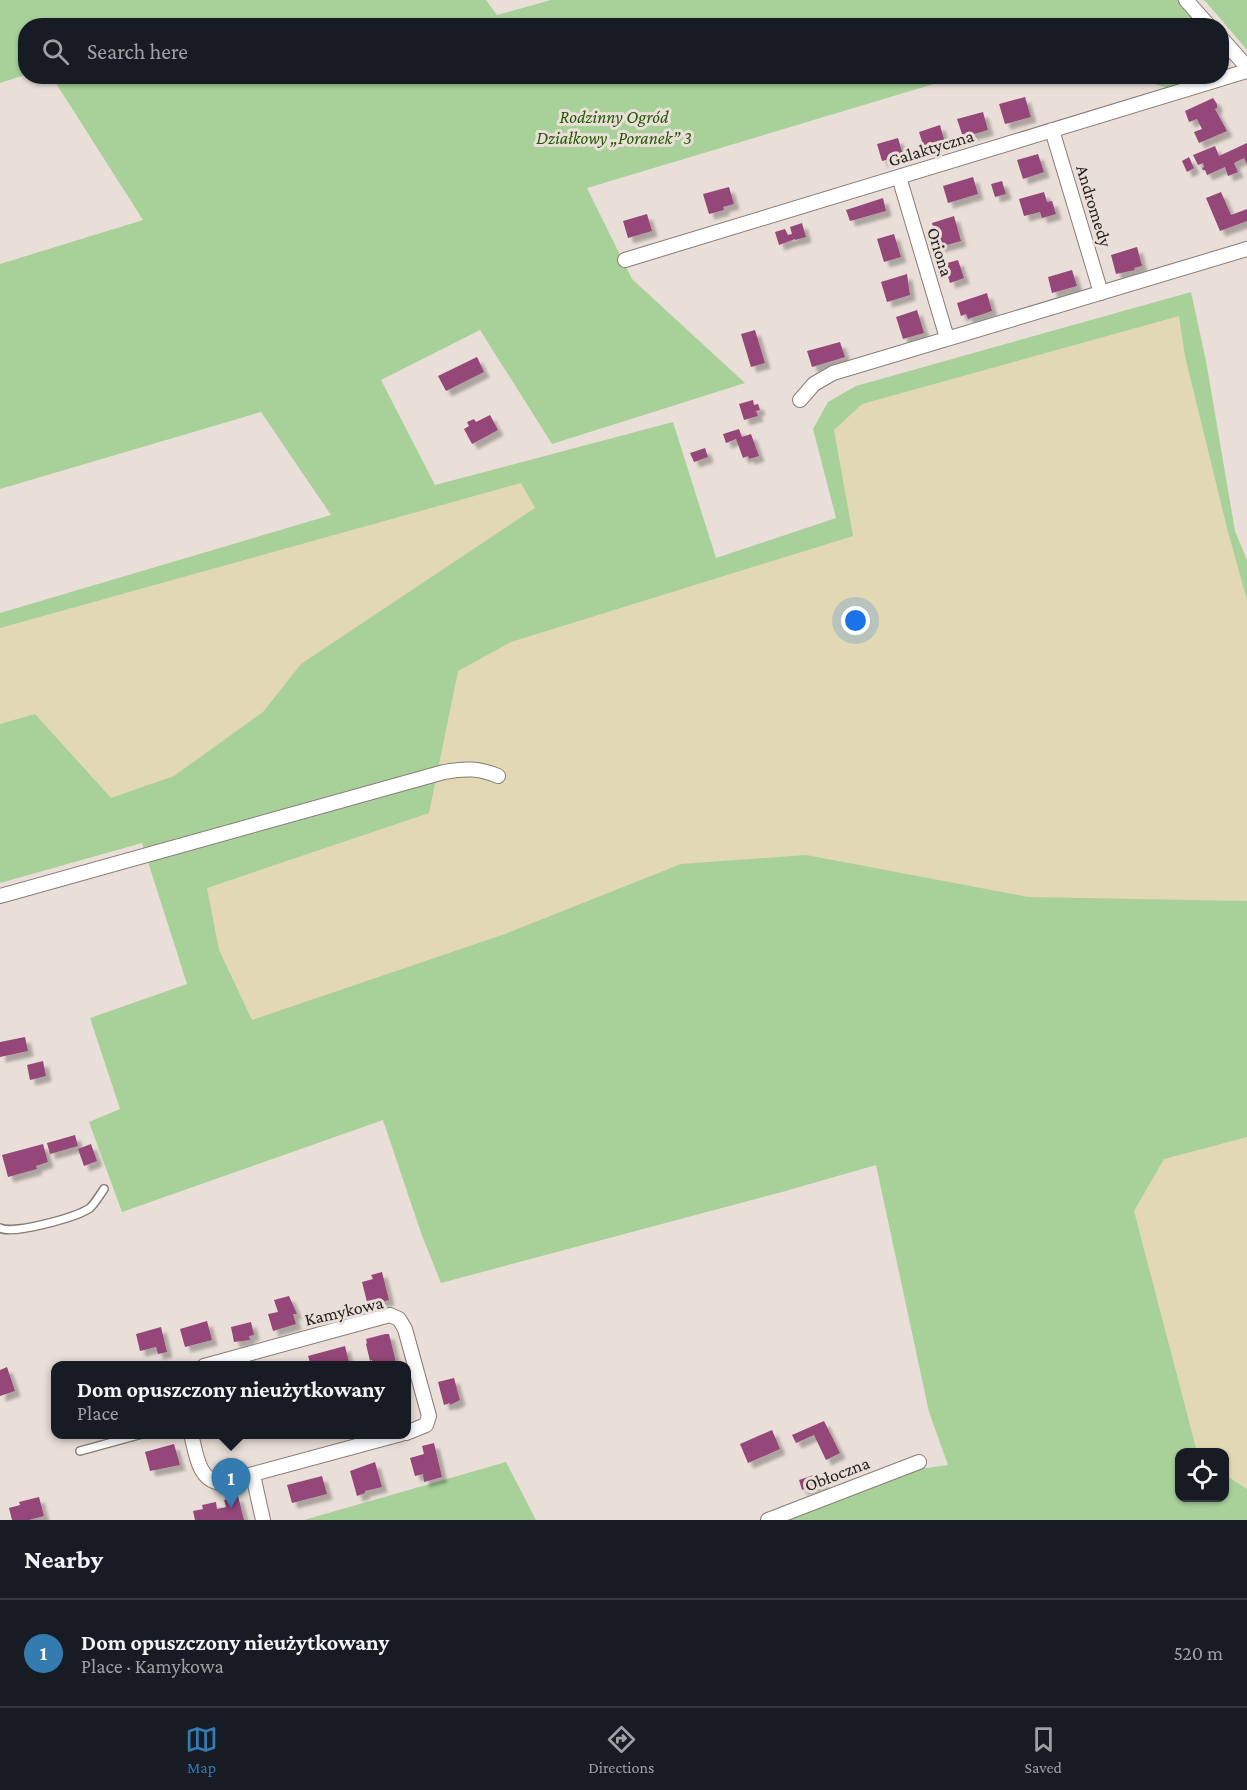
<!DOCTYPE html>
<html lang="en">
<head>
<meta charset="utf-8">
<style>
	:root { --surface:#171b24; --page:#242831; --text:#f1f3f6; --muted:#9ea1a6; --line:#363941; --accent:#347bb0 }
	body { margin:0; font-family:"Crimson Pro",serif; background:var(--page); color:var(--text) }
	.controls { position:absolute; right:18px; bottom:18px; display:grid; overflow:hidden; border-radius:12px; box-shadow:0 2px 4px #0004 }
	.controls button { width:54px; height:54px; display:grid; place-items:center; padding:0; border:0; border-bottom:2px solid var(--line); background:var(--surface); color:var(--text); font:30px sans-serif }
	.you { position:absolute; left:856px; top:621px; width:21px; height:21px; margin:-15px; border:4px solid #fff; border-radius:50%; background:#1a73e8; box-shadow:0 0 0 9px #1a73e833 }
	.badge { display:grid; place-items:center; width:39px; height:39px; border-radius:50%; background:var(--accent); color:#fff; font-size:20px; font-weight:700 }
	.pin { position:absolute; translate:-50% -50px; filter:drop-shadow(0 2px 3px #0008) }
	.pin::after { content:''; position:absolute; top:32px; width:21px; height:18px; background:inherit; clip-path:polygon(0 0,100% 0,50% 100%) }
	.popup { position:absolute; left:51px; top:1361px; width:360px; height:78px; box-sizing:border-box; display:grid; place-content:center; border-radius:12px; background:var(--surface); filter:drop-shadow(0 2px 4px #0005); font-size:20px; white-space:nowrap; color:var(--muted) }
	.popup b { font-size:22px; color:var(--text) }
	.popup::after { content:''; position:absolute; left:50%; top:100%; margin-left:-12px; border:12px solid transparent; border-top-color:var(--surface) }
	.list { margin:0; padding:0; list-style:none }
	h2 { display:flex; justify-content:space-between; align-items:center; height:78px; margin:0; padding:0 24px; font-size:26px }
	h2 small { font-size:20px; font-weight:400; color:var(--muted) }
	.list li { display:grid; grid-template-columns:39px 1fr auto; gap:18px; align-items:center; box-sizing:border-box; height:108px; padding:0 24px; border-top:2px solid var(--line) }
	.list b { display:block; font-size:22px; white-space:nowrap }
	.list p { margin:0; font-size:20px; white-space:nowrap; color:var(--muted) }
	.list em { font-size:20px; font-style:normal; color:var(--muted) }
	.icon { flex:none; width:33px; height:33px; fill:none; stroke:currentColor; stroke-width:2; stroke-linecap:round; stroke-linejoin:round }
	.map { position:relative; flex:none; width:1247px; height:1520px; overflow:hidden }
	.search { position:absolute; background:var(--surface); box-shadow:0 2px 4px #0004; left:18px; right:18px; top:18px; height:66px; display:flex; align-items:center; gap:15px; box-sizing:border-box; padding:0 21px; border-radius:24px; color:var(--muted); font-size:22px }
	.sheet { height:186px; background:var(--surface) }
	nav { display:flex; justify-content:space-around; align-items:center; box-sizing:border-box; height:84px; border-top:2px solid var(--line); background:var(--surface); font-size:16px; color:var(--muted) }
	nav a { display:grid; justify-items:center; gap:3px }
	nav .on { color:var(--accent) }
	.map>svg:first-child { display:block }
	.green { fill:#a8d099; fill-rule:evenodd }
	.sand { fill:#e2d8b3 }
	.building { fill:#954679; filter:url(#shadow) }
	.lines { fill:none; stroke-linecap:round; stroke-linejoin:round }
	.service-casing { stroke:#877d76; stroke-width:10 }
	.minor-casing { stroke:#877d76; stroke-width:16 }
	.service { stroke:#fff; stroke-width:7 }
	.minor { stroke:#fff; stroke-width:14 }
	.labels { text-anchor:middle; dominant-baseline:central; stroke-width:6; stroke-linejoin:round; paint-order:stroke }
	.park-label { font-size:18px; font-style:italic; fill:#235803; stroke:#eadfd8 }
	.street-label { font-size:18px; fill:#25211e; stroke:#eadfd8 }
</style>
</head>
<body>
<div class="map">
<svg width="1247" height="1520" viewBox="0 0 1247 1520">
	<defs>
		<filter id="shadow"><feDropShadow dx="5.5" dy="5.5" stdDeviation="1.5" flood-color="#0004"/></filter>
	</defs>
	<rect width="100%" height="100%" fill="#eadfd8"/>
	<path class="green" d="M 0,0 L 486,0 L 497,15 L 551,0 L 1178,0 L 1201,25 L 26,26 L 25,75 L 0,83 Z
		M 1203,0 L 1247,0 L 1247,50 L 1207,3 Z
		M 52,77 L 957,77 L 587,188 L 632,279 L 745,383 L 552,444 L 480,330 L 381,380 L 435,485 L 673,422 L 716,558 L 836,518 L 813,429 L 828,402 L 856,386 L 1191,292 L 1206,361 L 1235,531 L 1247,560 L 1247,1520 L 787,1520 L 919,1469 L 948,1465 L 929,1412 L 876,1165 L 782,1192 L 441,1283 L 421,1233 L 383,1120 L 122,1212 L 89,1122 L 120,1109 L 90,1018 L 187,984 L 142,843 L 0,883 L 0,613 L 331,515 L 261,412 L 0,489 L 0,264 L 143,220 ZM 1180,1452 L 1224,1452 L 1224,1498 L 1180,1498 Z
		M 1134,77 L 1207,77 L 1173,90 Z
		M 506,1462 L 536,1520 L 304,1520 Z"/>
	<path class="sand" d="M 1179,316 L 1185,356 L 1227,528 L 1247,600 L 1247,901 L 1028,897 L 806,855 L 681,864 L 505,934 L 252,1020 L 219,950 L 207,888 L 429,813 L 458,671 L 511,642 L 853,536 L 834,430 L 862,404 Z
		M 521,483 L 535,508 L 301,664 L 263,712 L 174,776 L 111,798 L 35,714 L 0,724 L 0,628 Z
		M 1247,1137 L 1247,1489 L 1225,1475 L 1224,1452 L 1197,1452 L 1134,1211 L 1164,1159 Z"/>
	<path class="building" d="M 1025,97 L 1031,117 L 1005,124 L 999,104 Z
		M 1213,98 L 1217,104 L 1217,108 L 1215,109 L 1227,131 L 1199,143 L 1194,132 L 1202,129 L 1197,119 L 1189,122 L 1185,111 Z
		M 983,112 L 988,130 L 963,137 L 957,119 Z
		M 940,125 L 945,143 L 924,148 L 919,132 Z
		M 898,138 L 903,155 L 882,161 L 877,144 Z
		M 1247,143 L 1247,164 L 1244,158 L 1234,163 L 1238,172 L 1228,176 L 1225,167 L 1207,175 L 1205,170 L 1203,170 L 1202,168 L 1204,167 L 1203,163 L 1198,165 L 1193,155 L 1215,146 L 1219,156 Z
		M 1038,154 L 1044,172 L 1023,179 L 1017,160 Z
		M 1189,157 L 1194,168 L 1187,172 L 1182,161 Z
		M 973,177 L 978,194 L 948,203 L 943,186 Z
		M 1002,181 L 1006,194 L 995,197 L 991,184 Z
		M 729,187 L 734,204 L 723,207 L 724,210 L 709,214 L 703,194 Z
		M 1044,192 L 1047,202 L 1052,201 L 1056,214 L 1042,218 L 1040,212 L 1024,216 L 1019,199 Z
		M 1221,192 L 1231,215 L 1247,209 L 1247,221 L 1220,231 L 1206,198 Z
		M 883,198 L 886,211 L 850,221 L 846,210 Z
		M 647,214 L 652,231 L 628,238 L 623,221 Z
		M 954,216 L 961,241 L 939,247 L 932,223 Z
		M 802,223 L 806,237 L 795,240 L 795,239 L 779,245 L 775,232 L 785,229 L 788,235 L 792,234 L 790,227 Z
		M 894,234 L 901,257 L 884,262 L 877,239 Z
		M 1137,247 L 1142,266 L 1134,268 L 1135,270 L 1116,274 L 1111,255 Z
		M 958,260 L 964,278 L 950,283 L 944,264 Z
		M 1072,270 L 1077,286 L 1052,293 L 1048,277 Z
		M 907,274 L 910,295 L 887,302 L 881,282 Z
		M 987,293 L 992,311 L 968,319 L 966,314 L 961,316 L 957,303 Z
		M 917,310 L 924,333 L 903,339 L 896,317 Z
		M 755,330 L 765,363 L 751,367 L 741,334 Z
		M 840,342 L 845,357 L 812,367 L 807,351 Z
		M 477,357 L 484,372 L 446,391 L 438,376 Z
		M 753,400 L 754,405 L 758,404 L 760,410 L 756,411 L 758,416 L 744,420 L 739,404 Z
		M 490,415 L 498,430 L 472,444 L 464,429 L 469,426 L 467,422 L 474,419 L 476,422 Z
		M 739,429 L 742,437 L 751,434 L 759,456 L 749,459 L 748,456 L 743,458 L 736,439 L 726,443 L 723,434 Z
		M 705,448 L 708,457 L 694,462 L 690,453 Z
		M 25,1037 L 28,1051 L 0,1057 L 0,1042 Z
		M 43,1061 L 46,1076 L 30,1080 L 27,1065 Z
		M 75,1135 L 78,1146 L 50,1154 L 47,1143 Z
		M 43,1144 L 48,1162 L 36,1166 L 37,1169 L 8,1177 L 2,1155 Z
		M 91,1144 L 97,1161 L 84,1166 L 78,1149 Z
		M 382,1272 L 389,1300 L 368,1306 L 362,1282 L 373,1279 L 371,1275 Z
		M 289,1296 L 297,1314 L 293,1314 L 296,1324 L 273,1331 L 268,1314 L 278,1312 L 274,1300 Z
		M 207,1321 L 212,1340 L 185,1347 L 180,1329 Z
		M 251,1322 L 254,1335 L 249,1336 L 250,1340 L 234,1342 L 231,1327 Z
		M 161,1327 L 167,1352 L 158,1354 L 156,1347 L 140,1351 L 136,1334 Z
		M 385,1334 L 389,1334 L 397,1366 L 373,1366 L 372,1360 L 370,1361 L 366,1344 L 367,1343 L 366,1339 Z
		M 345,1346 L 350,1366 L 335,1366 L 334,1362 L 330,1363 L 331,1366 L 311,1366 L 308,1356 Z
		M 7,1367 L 15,1391 L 0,1396 L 0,1370 Z
		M 454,1378 L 460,1400 L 450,1405 L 450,1403 L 444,1405 L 438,1382 Z
		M 824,1421 L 840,1453 L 826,1460 L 814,1435 L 796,1443 L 792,1435 Z
		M 772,1430 L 780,1449 L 748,1463 L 740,1444 Z
		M 434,1443 L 442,1477 L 424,1482 L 423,1474 L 415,1476 L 410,1458 L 424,1454 L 422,1446 Z
		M 174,1444 L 180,1465 L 150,1471 L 145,1452 Z
		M 375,1462 L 382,1487 L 365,1491 L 365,1493 L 357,1496 L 350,1471 Z
		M 819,1473 L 823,1483 L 802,1490 L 799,1480 Z
		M 322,1476 L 327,1494 L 292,1503 L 287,1485 Z
		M 238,1496 L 244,1520 L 195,1520 L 193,1511 L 203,1509 L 202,1505 L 216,1502 L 217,1509 L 226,1507 L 224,1500 Z
		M 39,1497 L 44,1516 L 29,1520 L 12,1520 L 9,1508 L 20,1505 L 19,1502 Z"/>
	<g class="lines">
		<defs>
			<path id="service" d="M 0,1228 C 13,1235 77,1217 90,1208 C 95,1203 100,1195 104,1189
				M 80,1451 L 142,1434"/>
			<path id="minor" d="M 1186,0 L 1209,26
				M 1222,39 L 1247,67
				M 1052,130 L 1101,293
				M 899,177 L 947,338
				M 625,260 L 1247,71
				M 800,400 L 814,384 L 833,373 L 1247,249
				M 0,896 L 444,772 C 465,768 479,768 498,776
				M 204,1366 L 390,1315 L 399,1319 L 405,1329 L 429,1416 L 426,1425 L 406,1433
				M 191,1434 C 196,1453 198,1480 220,1483 L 401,1434
				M 253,1475 L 263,1520
				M 768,1520 L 919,1462"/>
		</defs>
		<use href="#service" class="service-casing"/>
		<use href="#minor" class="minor-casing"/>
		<use href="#service" class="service"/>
		<use href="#minor" class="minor"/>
	</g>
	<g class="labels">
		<g class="park-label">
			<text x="614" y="117">Rodzinny Ogród<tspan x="614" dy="21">Działkowy „Poranek” 3</tspan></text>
		</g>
		<g class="street-label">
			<text transform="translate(931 148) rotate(-17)">Galaktyczna</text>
			<text transform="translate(1094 206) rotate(73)">Andromedy</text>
			<text transform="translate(940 252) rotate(73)">Oriona</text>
			<text transform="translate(344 1311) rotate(-13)">Kamykowa</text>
			<text transform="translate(837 1474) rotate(-21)">Obłoczna</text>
		</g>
	</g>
</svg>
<div class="controls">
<button><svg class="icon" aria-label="locate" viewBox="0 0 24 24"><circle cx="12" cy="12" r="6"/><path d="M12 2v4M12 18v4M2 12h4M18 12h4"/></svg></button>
</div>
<div class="you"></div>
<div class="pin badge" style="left:231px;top:1508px">1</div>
<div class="popup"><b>Dom opuszczony nieużytkowany</b>Place</div>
<div class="search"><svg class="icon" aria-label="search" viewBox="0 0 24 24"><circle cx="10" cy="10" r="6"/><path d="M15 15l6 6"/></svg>Search here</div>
</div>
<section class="sheet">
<h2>Nearby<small></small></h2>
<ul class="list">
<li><span class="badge">1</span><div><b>Dom opuszczony nieużytkowany</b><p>Place · Kamykowa</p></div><em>520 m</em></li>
</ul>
</section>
<nav>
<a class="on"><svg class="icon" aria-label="map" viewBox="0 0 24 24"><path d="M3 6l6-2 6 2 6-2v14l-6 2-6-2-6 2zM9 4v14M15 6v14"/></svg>Map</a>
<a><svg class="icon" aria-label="directions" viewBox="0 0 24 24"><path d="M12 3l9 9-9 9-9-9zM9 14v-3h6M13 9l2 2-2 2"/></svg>Directions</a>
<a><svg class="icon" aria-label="saved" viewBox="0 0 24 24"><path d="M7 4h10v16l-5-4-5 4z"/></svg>Saved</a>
</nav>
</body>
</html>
